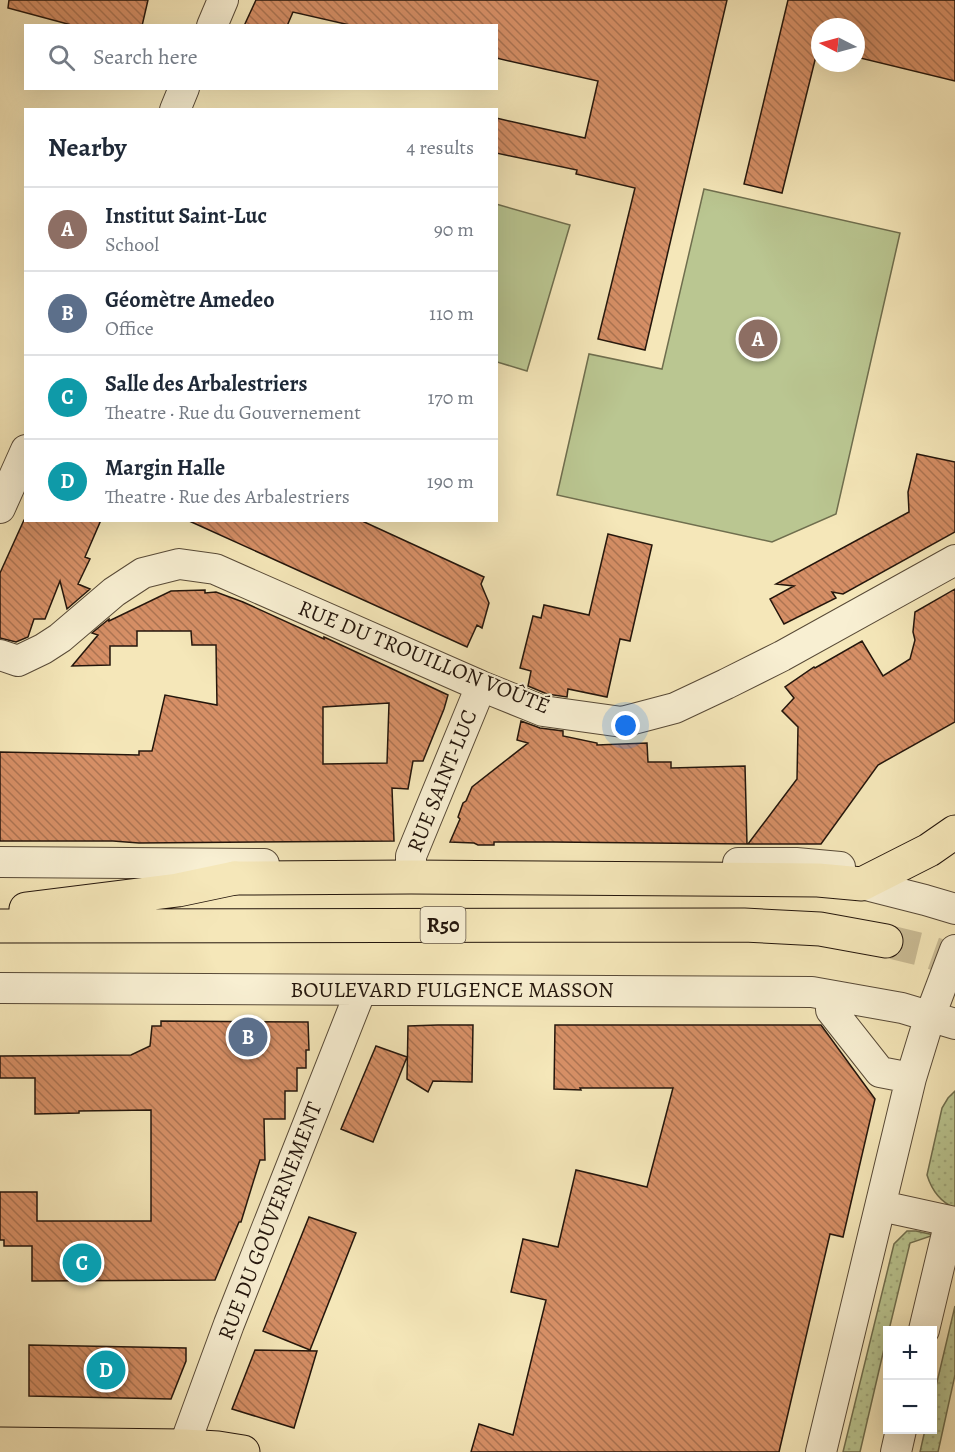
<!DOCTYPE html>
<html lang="en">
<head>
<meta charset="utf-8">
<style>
	:root { --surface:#fff; --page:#f6f6f7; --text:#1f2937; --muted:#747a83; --line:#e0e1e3; --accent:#0b8043 }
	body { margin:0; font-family:Alegreya,serif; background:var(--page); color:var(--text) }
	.controls { position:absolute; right:18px; bottom:18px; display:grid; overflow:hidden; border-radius:0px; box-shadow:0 6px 24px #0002 }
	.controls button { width:54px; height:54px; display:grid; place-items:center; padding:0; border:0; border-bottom:2px solid var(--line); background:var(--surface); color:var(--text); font:30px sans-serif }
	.compass { position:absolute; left:811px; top:18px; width:54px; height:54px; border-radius:50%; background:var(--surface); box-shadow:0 6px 24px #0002; rotate:276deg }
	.you { position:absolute; left:626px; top:726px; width:21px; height:21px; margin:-15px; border:4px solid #fff; border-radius:50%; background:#1a73e8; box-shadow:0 0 0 9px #1a73e833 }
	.badge { display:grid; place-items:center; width:39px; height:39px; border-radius:50%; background:var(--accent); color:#fff; font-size:20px; font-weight:700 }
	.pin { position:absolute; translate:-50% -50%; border:3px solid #fff; box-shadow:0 2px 6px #0006 }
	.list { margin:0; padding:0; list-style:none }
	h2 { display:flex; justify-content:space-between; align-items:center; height:78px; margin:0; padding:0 24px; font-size:26px }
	h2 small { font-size:20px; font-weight:400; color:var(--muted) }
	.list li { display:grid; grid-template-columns:39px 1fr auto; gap:18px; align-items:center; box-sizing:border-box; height:84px; padding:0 24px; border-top:2px solid var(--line) }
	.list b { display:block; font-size:22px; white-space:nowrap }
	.list p { margin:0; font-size:20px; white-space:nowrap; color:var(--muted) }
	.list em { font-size:20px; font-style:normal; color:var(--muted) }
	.icon { flex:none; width:33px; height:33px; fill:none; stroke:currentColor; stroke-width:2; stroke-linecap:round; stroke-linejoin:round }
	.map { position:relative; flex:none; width:955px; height:1452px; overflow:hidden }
	.search { position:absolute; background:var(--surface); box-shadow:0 6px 24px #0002; left:24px; top:24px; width:474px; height:66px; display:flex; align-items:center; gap:15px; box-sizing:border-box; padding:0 21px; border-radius:0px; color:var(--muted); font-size:22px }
	.panel { position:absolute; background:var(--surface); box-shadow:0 6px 24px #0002; left:24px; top:108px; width:474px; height:414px; border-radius:0px }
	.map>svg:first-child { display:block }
	.grass { fill:url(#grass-dots); stroke:#6f6e4e; stroke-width:1.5 }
	.park { fill:#bac691; stroke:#6f6e4e; stroke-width:1.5 }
	.building { fill:url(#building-back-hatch); stroke:#24160c; stroke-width:1.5; fill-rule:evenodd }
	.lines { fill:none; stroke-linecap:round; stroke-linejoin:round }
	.highway-tunnel { stroke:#cbbd96; stroke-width:33; stroke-dasharray:33 16; stroke-linecap:butt }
	.minor-casing { stroke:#584a37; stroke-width:32 }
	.major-casing { stroke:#24160c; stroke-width:35 }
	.highway-casing { stroke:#24160c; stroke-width:35 }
	.minor { stroke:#f8efd2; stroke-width:30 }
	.major { stroke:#f5e7b9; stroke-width:33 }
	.highway { stroke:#f5e7b9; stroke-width:33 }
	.labels { text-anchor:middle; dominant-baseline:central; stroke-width:4.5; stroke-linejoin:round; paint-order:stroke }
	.shield { fill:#f8efd2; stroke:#645747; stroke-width:1.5 }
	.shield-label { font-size:21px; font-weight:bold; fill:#24160c }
	.street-label { font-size:22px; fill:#24160c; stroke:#f8efd2 }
</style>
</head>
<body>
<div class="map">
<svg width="955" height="1452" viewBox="0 0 955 1452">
	<defs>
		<pattern id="grass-dots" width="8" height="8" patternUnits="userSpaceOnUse" patternTransform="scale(1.5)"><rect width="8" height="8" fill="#bac691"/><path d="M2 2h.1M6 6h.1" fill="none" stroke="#a0a97c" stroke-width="1.8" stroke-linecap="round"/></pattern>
		<pattern id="building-back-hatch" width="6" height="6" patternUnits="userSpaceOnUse" patternTransform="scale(1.5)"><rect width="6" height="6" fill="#d68f66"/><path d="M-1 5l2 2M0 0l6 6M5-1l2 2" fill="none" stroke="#ad7452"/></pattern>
	</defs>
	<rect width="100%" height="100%" fill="#f5e7b9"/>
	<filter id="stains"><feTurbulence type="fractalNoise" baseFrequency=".00333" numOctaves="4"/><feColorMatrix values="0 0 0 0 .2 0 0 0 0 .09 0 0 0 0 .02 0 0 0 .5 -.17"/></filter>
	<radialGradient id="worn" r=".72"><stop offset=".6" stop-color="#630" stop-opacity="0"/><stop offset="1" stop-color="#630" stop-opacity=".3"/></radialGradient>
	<path class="grass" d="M 955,1091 L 955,1208 C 940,1202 932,1191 927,1175 L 942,1108 L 948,1098 Z
		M 907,1231 L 916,1231 L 934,1235 L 910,1243 L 889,1330 L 888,1330 L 887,1336 L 860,1452 L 843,1452 L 894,1244 Z
		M 955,1306 L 955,1375 L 938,1452 L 920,1452 L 925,1430 L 932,1430 L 933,1399 Z"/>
	<path class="park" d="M 704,189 L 900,233 L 836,514 L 772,542 L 557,495 L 589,354 L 662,369 Z
		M 496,204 L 570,225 L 527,371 L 497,362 Z"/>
	<path class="building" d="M 9,0 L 148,0 L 142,26 L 75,26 L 8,8 Z
		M 256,0 L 727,0 L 645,350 L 598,339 L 635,188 L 576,174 L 577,170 L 496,153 L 496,118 L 585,138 L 598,81 L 496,58 L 496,26 L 354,26 L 293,12 L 287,26 L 244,26 Z
		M 788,0 L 955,0 L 955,81 L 856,57 L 856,27 L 820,27 L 820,48 L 818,48 L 782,193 L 744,184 Z
		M 917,454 L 955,462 L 955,532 L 843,594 L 832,592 L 836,598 L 784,624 L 770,599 L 794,586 L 776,584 L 909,512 L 908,492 Z
		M 24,520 L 101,520 L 85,557 L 90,559 L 78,584 L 90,589 L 67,609 L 60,581 L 45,619 L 34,619 L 28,637 L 16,642 L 0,638 L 0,573 Z
		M 187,520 L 360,520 L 484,577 L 481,584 L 489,603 L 482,628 L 477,625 L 467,647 Z
		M 608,534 L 652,545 L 630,641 L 620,639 L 607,697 L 568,689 L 567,697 L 547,694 L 528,686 L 531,671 L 520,668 L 533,616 L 541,618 L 544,605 L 589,615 Z
		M 955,589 L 955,722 L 878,765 L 821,844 L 748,844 L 797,779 L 798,727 L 782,711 L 794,698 L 785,687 L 814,667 L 815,668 L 862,641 L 883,676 L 910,659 L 915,640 L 913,632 L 915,612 Z
		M 205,590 L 205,593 L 216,592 L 243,602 L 324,639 L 324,637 L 448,695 L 444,709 L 423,761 L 413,761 L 408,789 L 392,788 L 394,841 L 139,843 L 113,841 L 0,841 L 0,752 L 139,755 L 139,751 L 152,751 L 165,695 L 217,705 L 216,645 L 192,645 L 191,631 L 137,631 L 137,646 L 110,646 L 110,665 L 72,666 L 98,635 L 92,633 L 109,619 L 109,621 L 171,591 ZM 389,703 L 387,763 L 323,764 L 323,707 Z
		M 521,721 L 540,728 L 563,731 L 563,736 L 597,743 L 597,745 L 647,743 L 648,762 L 671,762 L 671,768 L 745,766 L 747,844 L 553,842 L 494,842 L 494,845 L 478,845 L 474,843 L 450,842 L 460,819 L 458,817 L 463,803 L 466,801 L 472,787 L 528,743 L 517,740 Z
		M 161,1021 L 308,1022 L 309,1050 L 306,1050 L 306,1068 L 297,1068 L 297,1091 L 285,1091 L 285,1119 L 264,1119 L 265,1160 L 260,1160 L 241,1222 L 239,1222 L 215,1280 L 32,1281 L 32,1246 L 4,1246 L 4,1240 L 0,1240 L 0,1192 L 37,1192 L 37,1221 L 151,1221 L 151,1110 L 79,1111 L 79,1113 L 35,1114 L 35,1078 L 0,1078 L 0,1056 L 131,1055 L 150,1046 L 152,1026 L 161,1026 Z
		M 438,1025 L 473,1025 L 472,1082 L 433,1081 L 428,1092 L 407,1079 L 408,1026 Z
		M 555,1025 L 821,1025 L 875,1099 L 843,1237 L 830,1234 L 779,1452 L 471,1452 L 479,1424 L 513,1435 L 546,1300 L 511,1292 L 523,1239 L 558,1247 L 576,1170 L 647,1187 L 673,1088 L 580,1088 L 581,1090 L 554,1089 Z
		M 376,1046 L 407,1057 L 373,1142 L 341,1129 Z
		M 309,1217 L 356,1233 L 310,1350 L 263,1331 Z
		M 29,1345 L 186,1348 L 186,1361 L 171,1399 L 29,1396 Z
		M 255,1350 L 317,1351 L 294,1428 L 232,1409 Z"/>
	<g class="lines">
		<path class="highway-tunnel" d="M 886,941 L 927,951 L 955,961"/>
		<defs>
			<path id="minor" d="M 212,26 L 223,0
				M 175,110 L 184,88
				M 0,508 L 26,450
				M 0,655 L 18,661 L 43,649 L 60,638 L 114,592 L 143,573 L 179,564 L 215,569 L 481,686 L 543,711 L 622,722 L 675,708 L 726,684 L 782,656 L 955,560
				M 0,862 L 264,864
				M 738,863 L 796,863 L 840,867
				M 411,877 L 411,856 L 481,686
				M 862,884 L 925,900 L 955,909
				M 0,988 L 812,992 L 902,1008 L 955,1024
				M 832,996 L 831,1010 L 880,1072 L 911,1078
				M 881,1206 L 955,1222
				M 924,1330 L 950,1221
				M 182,1452 L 229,1324 L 361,990
				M 821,1452 L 911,1078 L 930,1016 L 955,950
				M 896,1452 L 901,1430"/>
			<path id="major" d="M 235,878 L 411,877 L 818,880 L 862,884 L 929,850 L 955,832
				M 0,1444 L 184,1446 L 218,1448 L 243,1452"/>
			<path id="highway" d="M 26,909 L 178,890 L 235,878
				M 0,926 L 744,925 L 820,929 L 886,941"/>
		</defs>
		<use href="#minor" class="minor-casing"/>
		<use href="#major" class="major-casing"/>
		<use href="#highway" class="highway-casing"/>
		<use href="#minor" class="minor"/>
		<use href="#major" class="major"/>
		<use href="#highway" class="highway"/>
	</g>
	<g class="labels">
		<rect class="shield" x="420.5" y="907" width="45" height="36" rx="4.5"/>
		<g class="shield-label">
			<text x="443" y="925">R50</text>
		</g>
		<g class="street-label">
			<text transform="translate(424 657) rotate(22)">RUE DU TROUILLON VOÛTÉ</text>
			<text transform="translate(442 781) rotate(-68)">RUE SAINT-LUC</text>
			<text x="452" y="990">BOULEVARD FULGENCE MASSON</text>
			<text transform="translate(270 1221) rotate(-69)">RUE DU GOUVERNEMENT</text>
		</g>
	</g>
	<rect width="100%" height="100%" filter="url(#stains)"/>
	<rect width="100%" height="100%" fill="url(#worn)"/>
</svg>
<div class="controls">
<button>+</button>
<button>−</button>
</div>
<svg class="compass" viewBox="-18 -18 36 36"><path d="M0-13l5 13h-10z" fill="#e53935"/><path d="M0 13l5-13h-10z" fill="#747a83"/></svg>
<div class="you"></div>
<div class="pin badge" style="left:758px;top:339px;background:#8d6e63">A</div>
<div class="pin badge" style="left:248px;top:1037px;background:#5c6f8a">B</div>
<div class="pin badge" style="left:82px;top:1263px;background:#0f9aa8">C</div>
<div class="pin badge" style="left:106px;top:1370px;background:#0f9aa8">D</div>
<div class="search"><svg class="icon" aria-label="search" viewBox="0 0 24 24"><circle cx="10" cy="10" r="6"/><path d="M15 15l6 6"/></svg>Search here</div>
<section class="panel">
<h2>Nearby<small>4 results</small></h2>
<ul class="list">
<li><span class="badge" style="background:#8d6e63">A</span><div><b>Institut Saint-Luc</b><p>School</p></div><em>90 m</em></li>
<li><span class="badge" style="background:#5c6f8a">B</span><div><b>Géomètre Amedeo</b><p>Office</p></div><em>110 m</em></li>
<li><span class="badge" style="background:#0f9aa8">C</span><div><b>Salle des Arbalestriers</b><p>Theatre · Rue du Gouvernement</p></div><em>170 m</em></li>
<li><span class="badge" style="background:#0f9aa8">D</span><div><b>Margin Halle</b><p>Theatre · Rue des Arbalestriers</p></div><em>190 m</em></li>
</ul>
</section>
</div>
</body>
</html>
